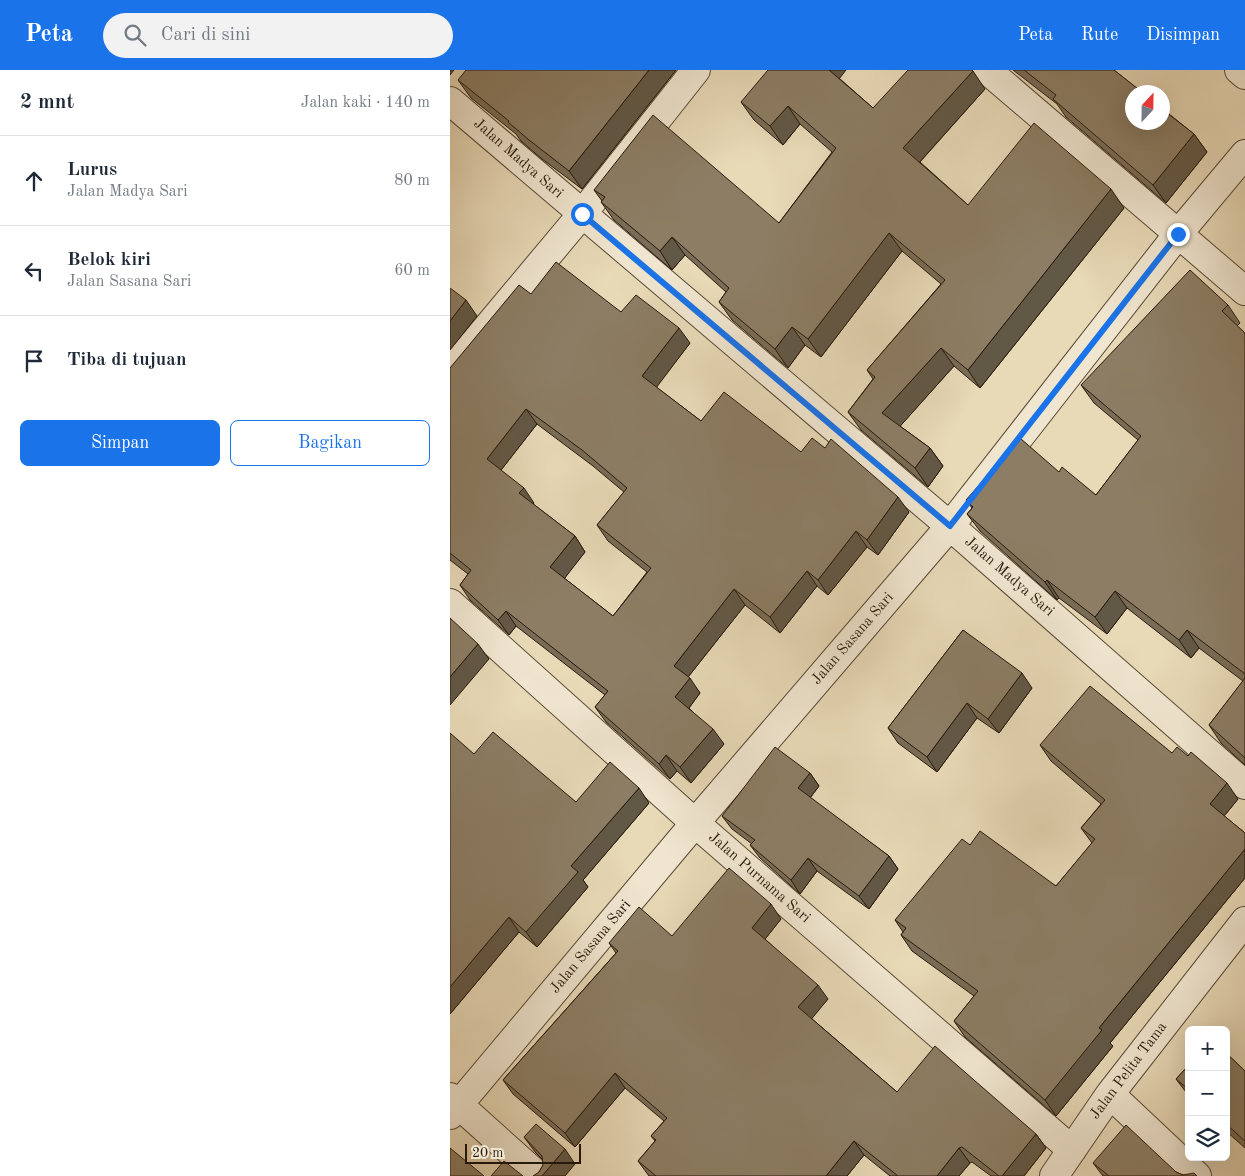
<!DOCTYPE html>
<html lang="id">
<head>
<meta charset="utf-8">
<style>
	:root { --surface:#fff; --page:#f2f2f3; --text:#1f2937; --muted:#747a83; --line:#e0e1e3; --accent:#1a73e8 }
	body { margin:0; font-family:"Old Standard TT",serif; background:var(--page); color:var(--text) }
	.controls { position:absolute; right:15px; bottom:15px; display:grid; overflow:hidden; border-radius:8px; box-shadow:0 5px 20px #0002 }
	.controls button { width:45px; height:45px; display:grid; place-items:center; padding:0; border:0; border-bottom:1px solid var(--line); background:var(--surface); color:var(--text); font:25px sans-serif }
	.compass { position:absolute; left:675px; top:15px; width:45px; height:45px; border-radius:50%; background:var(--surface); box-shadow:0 5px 20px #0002; rotate:22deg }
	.scale { position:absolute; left:15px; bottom:12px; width:116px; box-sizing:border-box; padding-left:5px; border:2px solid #28190b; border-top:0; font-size:14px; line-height:18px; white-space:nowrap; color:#28190b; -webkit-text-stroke:4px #f0e6d0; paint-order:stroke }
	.stop { position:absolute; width:15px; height:15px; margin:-11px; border:4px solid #1a73e8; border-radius:50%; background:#fff }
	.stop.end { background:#1a73e8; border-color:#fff; box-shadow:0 1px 5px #0008 }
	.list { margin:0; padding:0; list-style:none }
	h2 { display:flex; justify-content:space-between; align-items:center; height:65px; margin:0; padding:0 20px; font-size:21px }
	h2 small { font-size:16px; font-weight:400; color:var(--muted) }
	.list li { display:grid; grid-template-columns:32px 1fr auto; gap:15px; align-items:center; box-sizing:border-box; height:90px; padding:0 20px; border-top:1px solid var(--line) }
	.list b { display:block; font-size:19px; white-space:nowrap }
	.list p { margin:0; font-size:16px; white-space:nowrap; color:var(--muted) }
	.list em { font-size:16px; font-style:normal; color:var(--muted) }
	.actions { display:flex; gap:10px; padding:15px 20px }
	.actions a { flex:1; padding:11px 0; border:1px solid var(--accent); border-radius:8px; text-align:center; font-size:18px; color:var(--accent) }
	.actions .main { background:var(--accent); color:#fff }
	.icon { flex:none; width:28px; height:28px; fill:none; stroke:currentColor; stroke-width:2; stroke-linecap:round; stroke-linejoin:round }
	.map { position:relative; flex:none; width:795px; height:1106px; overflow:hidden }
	header { display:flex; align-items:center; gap:30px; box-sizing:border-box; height:70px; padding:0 25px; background:var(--accent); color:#fff }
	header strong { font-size:24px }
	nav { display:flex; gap:28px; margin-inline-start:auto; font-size:18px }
	.search { width:350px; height:45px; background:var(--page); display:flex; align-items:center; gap:12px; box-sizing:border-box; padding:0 18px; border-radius:28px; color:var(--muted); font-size:19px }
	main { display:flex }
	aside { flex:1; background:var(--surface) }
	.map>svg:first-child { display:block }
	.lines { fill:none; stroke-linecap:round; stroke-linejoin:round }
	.minor-casing { stroke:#584936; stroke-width:30 }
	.minor { stroke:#f0e6d0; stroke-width:28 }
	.wall { fill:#786c56; stroke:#28190b; fill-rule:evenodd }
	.shaded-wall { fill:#625846; stroke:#28190b }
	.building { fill:#8c7d64; stroke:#28190b; fill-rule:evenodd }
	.route { stroke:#1a73e8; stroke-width:6 }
	.labels { text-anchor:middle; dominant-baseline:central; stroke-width:4.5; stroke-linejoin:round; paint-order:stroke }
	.street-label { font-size:15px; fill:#28190b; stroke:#f0e6d0 }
</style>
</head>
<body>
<header>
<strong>Peta</strong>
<div class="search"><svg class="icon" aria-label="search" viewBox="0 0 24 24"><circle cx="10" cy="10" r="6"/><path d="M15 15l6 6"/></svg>Cari di sini</div>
<nav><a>Peta</a><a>Rute</a><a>Disimpan</a></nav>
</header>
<main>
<aside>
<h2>2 mnt<small>Jalan kaki · 140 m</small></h2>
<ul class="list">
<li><svg class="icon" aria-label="ahead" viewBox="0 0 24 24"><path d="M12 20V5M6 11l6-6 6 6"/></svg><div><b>Lurus</b><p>Jalan Madya Sari</p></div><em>80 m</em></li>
<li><svg class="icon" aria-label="left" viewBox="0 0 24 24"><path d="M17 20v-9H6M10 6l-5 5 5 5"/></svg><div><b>Belok kiri</b><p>Jalan Sasana Sari</p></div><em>60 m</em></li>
<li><svg class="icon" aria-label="arrive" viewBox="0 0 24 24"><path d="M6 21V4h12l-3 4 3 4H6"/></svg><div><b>Tiba di tujuan</b></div></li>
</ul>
<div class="actions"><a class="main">Simpan</a><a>Bagikan</a></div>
</aside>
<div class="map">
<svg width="795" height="1106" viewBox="0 0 795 1106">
	<rect width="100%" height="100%" fill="#e8d9b7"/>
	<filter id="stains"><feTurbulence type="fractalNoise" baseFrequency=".004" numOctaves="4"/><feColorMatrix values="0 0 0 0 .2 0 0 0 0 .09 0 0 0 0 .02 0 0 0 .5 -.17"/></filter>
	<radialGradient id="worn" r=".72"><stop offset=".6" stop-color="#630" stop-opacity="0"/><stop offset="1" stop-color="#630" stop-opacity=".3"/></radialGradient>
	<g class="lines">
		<defs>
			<path id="minor" d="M 537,0 L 795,221
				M 789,0 L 795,5
				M 0,31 L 500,456 L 795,715
				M 0,302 L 132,144 L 246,0
				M 0,533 L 245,753 L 622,1080
				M 660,1024 L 747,1106
				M 0,1027 L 88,1106
				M 0,1045 L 245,753 L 500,456 L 728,164 L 795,84
				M 604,1106 L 660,1024 L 795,851"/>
		</defs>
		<use href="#minor" class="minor-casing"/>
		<use href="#minor" class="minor"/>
	</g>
	<path class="wall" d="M 226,0 L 132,119 L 92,89 L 71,71 L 66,64 L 21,28 L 8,10 Z
		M 563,0 L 664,0 L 744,64 L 757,82 L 716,133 L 616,47 L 607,34 Z
		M 389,8 L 423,38 L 535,19 L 470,92 L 518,135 L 674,138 L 530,318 L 504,296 L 450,356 L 480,378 L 493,396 L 478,417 L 411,360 L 398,342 L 423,309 L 417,300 L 491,214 L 452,181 L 371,287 L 355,275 L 338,298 L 282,250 L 269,232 L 276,222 L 235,185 L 222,200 L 164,150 L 151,132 L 152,131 L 144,120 L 329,153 L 382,82 L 350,54 L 333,75 L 304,50 L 291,32 Z
		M 81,224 L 171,242 L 240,273 L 206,317 L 251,351 L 351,382 L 459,442 L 428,485 L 417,477 L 378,525 L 367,516 L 330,563 L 295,535 L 238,607 L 250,623 L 239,638 L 274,674 L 241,713 L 227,701 L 220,709 L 156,652 L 145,637 L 155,625 L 66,556 L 59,565 L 20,530 L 10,515 L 18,504 L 0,490 L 0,298 ZM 87,354 L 143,396 L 174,422 L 147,455 L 158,471 L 197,502 L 163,546 L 114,508 L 135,482 L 125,466 L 83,434 L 84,433 L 51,400 Z
		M 778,235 L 790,253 L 787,256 L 795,263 L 795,695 L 771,673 L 759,655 L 793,611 L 749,578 L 741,588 L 677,538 L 657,564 L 609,528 L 607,530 L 530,461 L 517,444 L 522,438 L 516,430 L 609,402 L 646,425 L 688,370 L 644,333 L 631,315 Z
		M 513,560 L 582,618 L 549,663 L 527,648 L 487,702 L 448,673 L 438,658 Z
		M 590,675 L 722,683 L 788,729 L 774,746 L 795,763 L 795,808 L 660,973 L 663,976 L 606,1046 L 515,967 L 504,951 L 524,926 L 462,881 L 451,865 L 453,862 L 445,850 L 520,775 L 606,816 L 642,773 L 631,758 L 651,734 L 601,691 Z
		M 24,684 L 126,732 L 199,733 L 133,810 L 138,817 L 87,877 L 69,862 L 0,944 Z
		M 360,703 L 369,716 L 360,728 L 439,786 L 448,799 L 419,839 L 367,801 L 350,824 L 310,788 L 300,775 L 302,774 L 282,759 L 272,746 Z
		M 331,849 L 315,869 L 378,929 L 361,948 L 447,1022 L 586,1064 L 596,1078 L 574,1106 L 541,1106 L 522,1092 L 520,1093 L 509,1106 L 440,1106 L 414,1085 L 397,1106 L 199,1106 L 188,1091 L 205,1071 L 201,1066 L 214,1051 L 175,1018 L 125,1077 L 63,1024 L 53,1010 L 166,883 L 159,873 L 222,866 Z
		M 776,983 L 795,1001 L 795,1078 L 776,1061 Z
		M 739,995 L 739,1026 L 726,1009 Z
		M 74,1067 L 125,1094 L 89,1102 L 93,1095 L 93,1090 L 85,1082 Z
		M 643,1093 L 726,1102 L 733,1105 L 747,1106 L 653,1106 Z"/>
	<path class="shaded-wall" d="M 0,0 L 4,0 L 0,5 Z
		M 199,0 L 226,0 L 132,119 L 119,101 Z
		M 377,0 L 396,0 L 386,13 Z
		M 523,1 L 535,19 L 466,96 L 453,78 Z
		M 338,36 L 350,54 L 333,75 L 320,56 Z
		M 744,64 L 757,82 L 716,133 L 703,115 Z
		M 661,119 L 674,138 L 530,318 L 518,300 Z
		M 439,163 L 452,181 L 371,287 L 358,269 Z
		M 222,167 L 235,185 L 222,200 L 210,181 Z
		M 16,230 L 27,246 L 0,280 L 0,251 Z
		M 342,257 L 355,275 L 338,298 L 325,279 Z
		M 229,258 L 240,273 L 203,322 L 192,306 Z
		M 491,278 L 504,296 L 445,362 L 432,343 Z
		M 76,339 L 87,354 L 48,404 L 37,389 Z
		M 480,378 L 493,396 L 478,417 L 465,398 Z
		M 74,418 L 84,433 L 80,439 L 69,423 Z
		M 448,427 L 459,442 L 428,485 L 417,470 Z
		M 406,461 L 417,477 L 378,525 L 368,510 Z
		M 125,466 L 135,482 L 111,513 L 100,497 Z
		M 357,501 L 367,516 L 330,563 L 320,547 Z
		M 597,510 L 609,528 L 607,530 L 595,512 Z
		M 284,519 L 295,535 L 235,611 L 224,596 Z
		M 665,521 L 677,538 L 657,564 L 645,547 Z
		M 56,541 L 66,556 L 59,565 L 48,550 Z
		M 737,560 L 749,578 L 741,588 L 729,570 Z
		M 28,574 L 39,589 L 0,635 L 0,607 Z
		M 572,603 L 582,618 L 549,663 L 538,649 Z
		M 240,608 L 250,623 L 236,642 L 225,627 Z
		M 517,633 L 527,648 L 487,702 L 477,687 Z
		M 263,659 L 274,674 L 241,713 L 230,697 Z
		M 216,685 L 227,701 L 220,709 L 209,694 Z
		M 360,703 L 369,716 L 357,732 L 348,718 Z
		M 777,713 L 788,729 L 771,750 L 760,734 Z
		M 189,718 L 199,733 L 133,810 L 138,817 L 87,877 L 76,862 L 121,796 Z
		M 795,779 L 795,808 L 660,973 L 663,976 L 606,1046 L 595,1030 L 649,958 Z
		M 439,786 L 448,799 L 419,839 L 409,826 Z
		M 358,788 L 367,801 L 350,824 L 341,810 Z
		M 321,834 L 331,849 L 312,873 L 302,858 Z
		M 59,847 L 69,862 L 0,944 L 0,917 Z
		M 368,915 L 378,929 L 359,952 L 348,937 Z
		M 165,1003 L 175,1018 L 125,1077 L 115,1063 Z
		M 586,1064 L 596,1078 L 574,1106 L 552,1106 Z
		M 404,1071 L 414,1085 L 397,1106 L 376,1106 Z
		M 509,1078 L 520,1093 L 509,1106 L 487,1106 Z
		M 115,1079 L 125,1094 L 115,1106 L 92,1106 Z"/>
	<path class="building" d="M 16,0 L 199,0 L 119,101 L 79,70 L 58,52 L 59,51 L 8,10 Z
		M 318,0 L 379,0 L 423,38 L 458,0 L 522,0 L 523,1 L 453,78 L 518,135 L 584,53 L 661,119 L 518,300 L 491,278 L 432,343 L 480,378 L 465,398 L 398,342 L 425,307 L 417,300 L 495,210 L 439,163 L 358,269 L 342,257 L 325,279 L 269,232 L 279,218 L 222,167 L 210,181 L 151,132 L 155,127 L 144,120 L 203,45 L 329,153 L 386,78 L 338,36 L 320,56 L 291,32 Z
		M 574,0 L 664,0 L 692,22 L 682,22 L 682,52 L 712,52 L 712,39 L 744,64 L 703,115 L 603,29 L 606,25 Z
		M 106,192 L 171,242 L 186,225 L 229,258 L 192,306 L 251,351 L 274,322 L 351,382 L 362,368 L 375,378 L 381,369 L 448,427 L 417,470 L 406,461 L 368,510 L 357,501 L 320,547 L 284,519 L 224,596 L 240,608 L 225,627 L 263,659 L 230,697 L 216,685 L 209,694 L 145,637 L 158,621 L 56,541 L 48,550 L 10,515 L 21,500 L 0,483 L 0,298 L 69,215 L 81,224 ZM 76,339 L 132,380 L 177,418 L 147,455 L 201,498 L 163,546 L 100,497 L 125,466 L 69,423 L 74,418 L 37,389 Z
		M 740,200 L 778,235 L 772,241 L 795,263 L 795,604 L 737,560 L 729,570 L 665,521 L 645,547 L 597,510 L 595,512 L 517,444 L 523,437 L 516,430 L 570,368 L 609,402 L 612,397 L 646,425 L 691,366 L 631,315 Z
		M 0,218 L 16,230 L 0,251 Z
		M 0,548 L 28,574 L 0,607 Z
		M 513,560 L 572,603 L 538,649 L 517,633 L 477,687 L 438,658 Z
		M 795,608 L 795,688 L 759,655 Z
		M 640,616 L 722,683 L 727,677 L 738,686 L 741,682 L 777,713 L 760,734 L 795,763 L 795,779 L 649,958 L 652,960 L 595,1030 L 504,951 L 528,921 L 451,865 L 456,858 L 445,850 L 512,769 L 520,775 L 530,761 L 606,816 L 645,769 L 631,758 L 655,730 L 590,675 Z
		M 43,662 L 126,732 L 160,692 L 189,718 L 121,796 L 128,802 L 76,862 L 59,847 L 0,917 L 0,663 L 24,684 Z
		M 325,677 L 360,703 L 348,718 L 439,786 L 409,826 L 358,788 L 341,810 L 300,775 L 305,770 L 272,746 Z
		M 279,798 L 321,834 L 302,858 L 368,915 L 348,937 L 447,1022 L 485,976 L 586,1064 L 552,1106 L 549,1106 L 512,1077 L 509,1078 L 487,1106 L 448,1106 L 404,1071 L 376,1106 L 206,1106 L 188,1091 L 206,1070 L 201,1066 L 217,1048 L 165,1003 L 115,1063 L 53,1010 L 168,881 L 159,873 L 189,837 L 222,866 Z
		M 776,983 L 795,1001 L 795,1071 L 776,1054 Z
		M 739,995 L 739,1020 L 726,1009 Z
		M 86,1054 L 115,1079 L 92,1106 L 83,1106 L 89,1102 L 93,1095 L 92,1086 L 74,1067 Z
		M 676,1055 L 726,1102 L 733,1105 L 744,1103 L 747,1106 L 659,1106 L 643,1093 Z
		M 0,1078 L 34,1106 L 0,1106 Z
		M 54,1091 L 73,1106 L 41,1106 Z"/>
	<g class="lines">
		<path class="route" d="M 132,144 L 500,456 L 728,164"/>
	</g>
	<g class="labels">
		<g class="street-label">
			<text transform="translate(68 89) rotate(41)">Jalan Madya Sari</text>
			<text transform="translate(559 507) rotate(41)">Jalan Madya Sari</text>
			<text transform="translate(403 569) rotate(-49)">Jalan Sasana Sari</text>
			<text transform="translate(309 808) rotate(41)">Jalan Purnama Sari</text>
			<text transform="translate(141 877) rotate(-50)">Jalan Sasana Sari</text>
			<text transform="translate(679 1001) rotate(-53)">Jalan Pelita Tama</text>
		</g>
	</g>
	<rect width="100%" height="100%" filter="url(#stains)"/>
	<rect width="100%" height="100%" fill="url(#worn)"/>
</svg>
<div class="controls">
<button>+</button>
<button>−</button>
<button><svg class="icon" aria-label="layers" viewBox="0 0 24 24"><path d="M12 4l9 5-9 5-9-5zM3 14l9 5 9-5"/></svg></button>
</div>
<svg class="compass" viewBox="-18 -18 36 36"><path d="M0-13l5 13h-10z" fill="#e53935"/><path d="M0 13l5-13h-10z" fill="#747a83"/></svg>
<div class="scale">20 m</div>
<div class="stop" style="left:132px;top:144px"></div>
<div class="stop end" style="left:728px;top:164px"></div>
</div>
</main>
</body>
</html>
